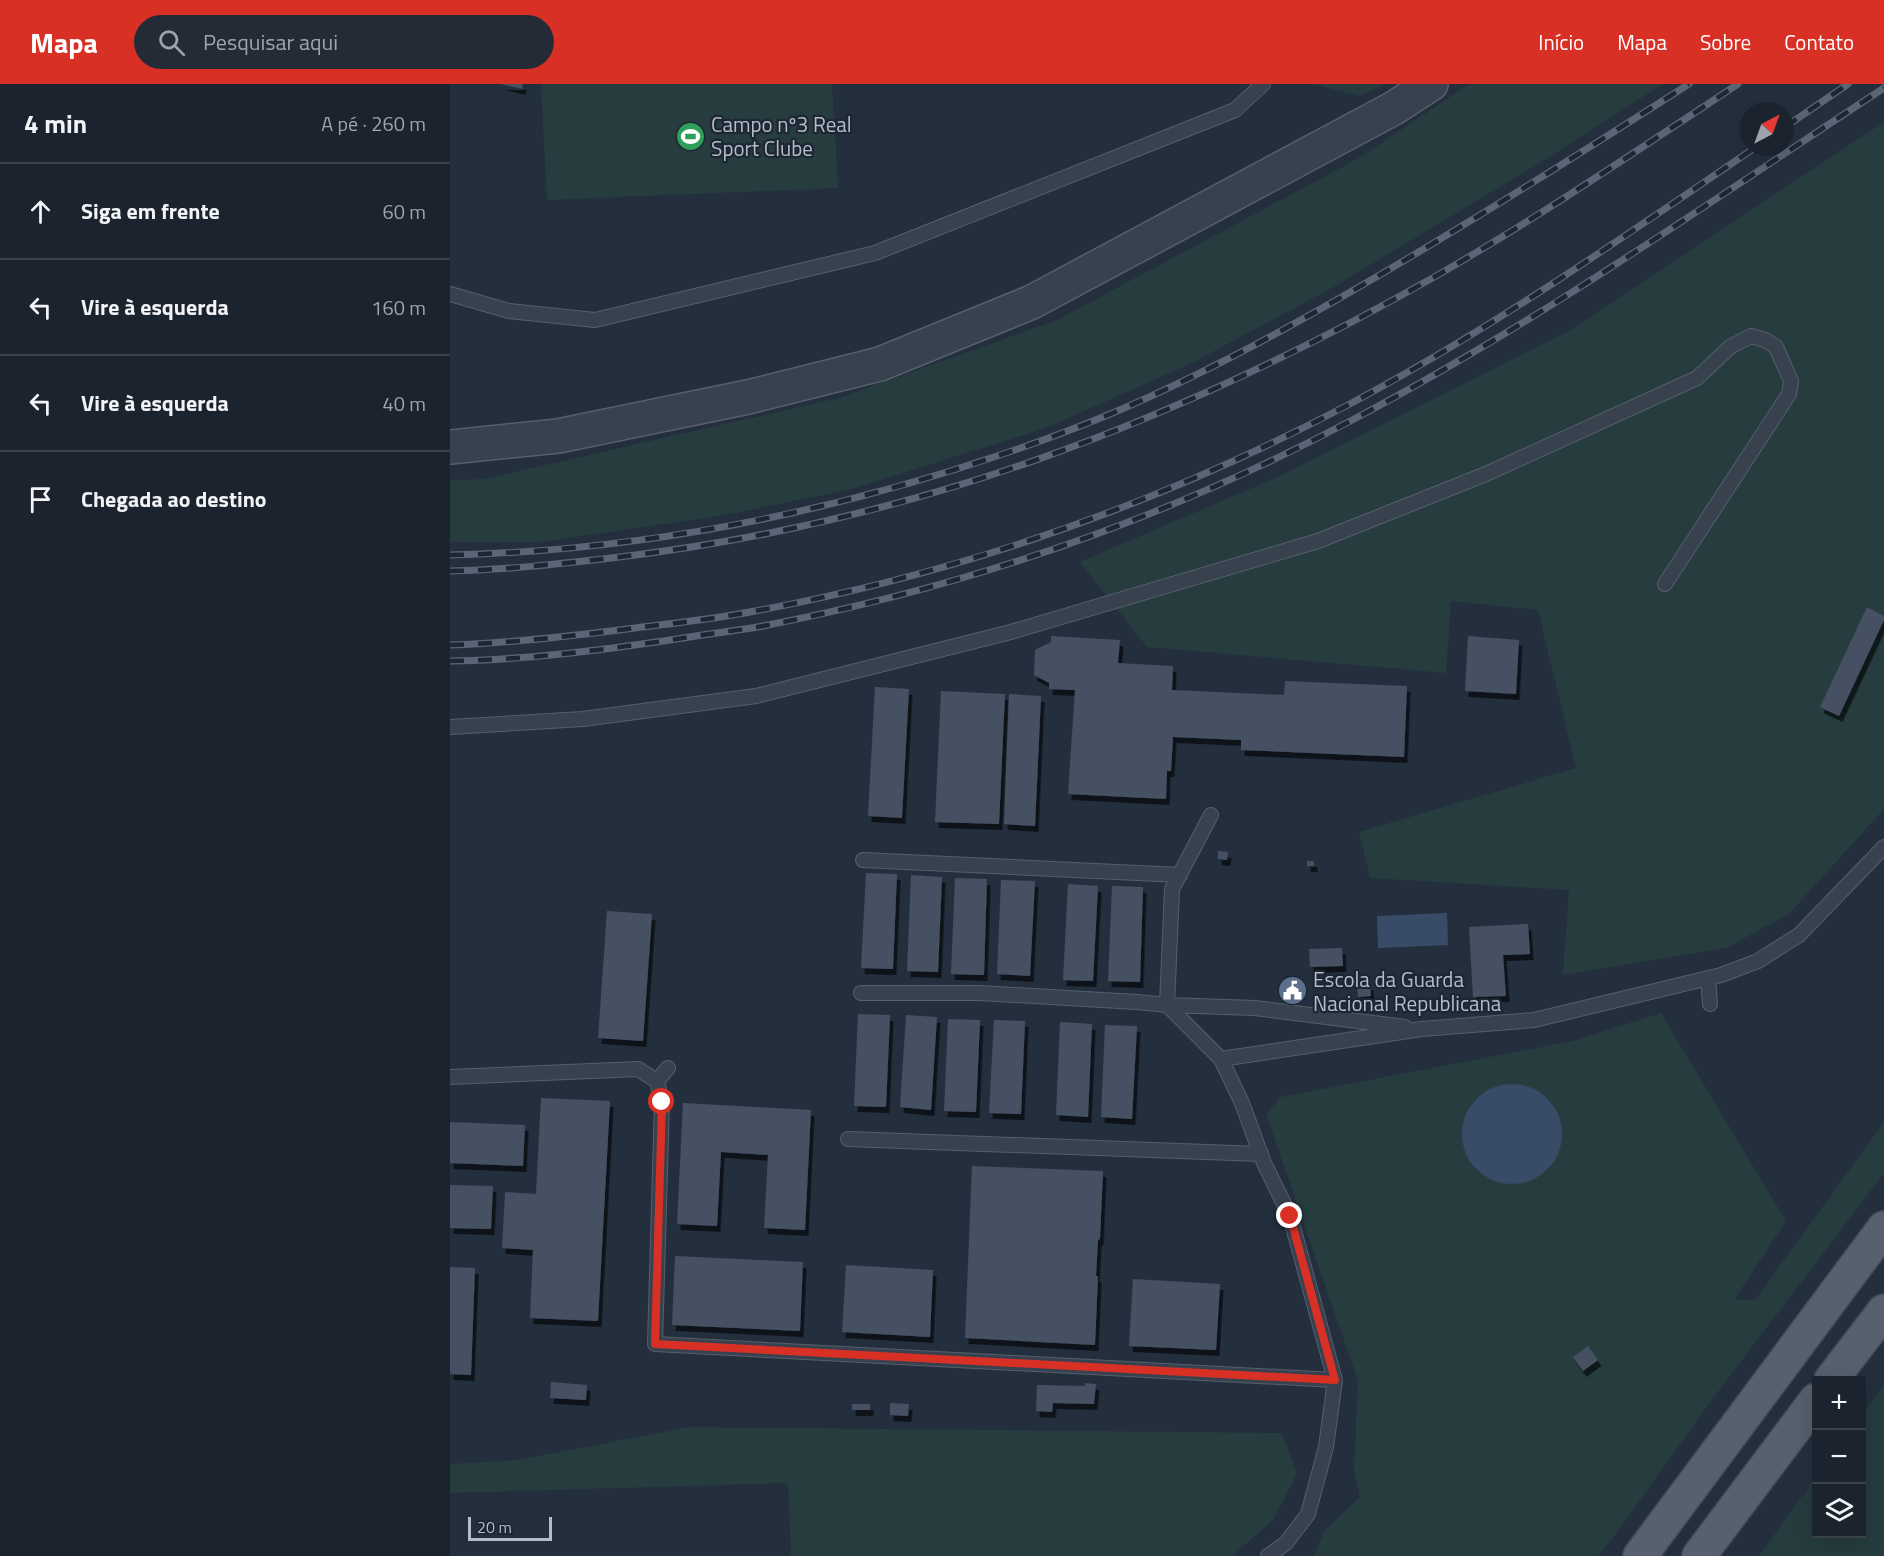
<!DOCTYPE html>
<html lang="pt">
<head>
<meta charset="utf-8">
<style>
	:root { --surface:#1b232e; --page:#242b36; --text:#f1f3f6; --muted:#a0a4aa; --line:#39404a; --accent:#d93025 }
	body { margin:0; font-family:"Titillium Web",sans-serif; background:var(--page); color:var(--text) }
	.controls { position:absolute; right:18px; bottom:18px; display:grid; overflow:hidden; border-radius:0px; box-shadow:0 6px 24px #0002 }
	.controls button { width:54px; height:54px; display:grid; place-items:center; padding:0; border:0; border-bottom:2px solid var(--line); background:var(--surface); color:var(--text); font:30px sans-serif }
	.compass { position:absolute; left:1290px; top:18px; width:54px; height:54px; border-radius:50%; background:var(--surface); box-shadow:0 6px 24px #0002; rotate:41deg }
	.scale { position:absolute; left:18px; bottom:15px; width:84px; box-sizing:border-box; padding-left:6px; border:3px solid #b4bcc9; border-top:0; font-size:16px; line-height:21px; white-space:nowrap; color:#b4bcc9; -webkit-text-stroke:4px #1d2633; paint-order:stroke }
	.stop { position:absolute; width:18px; height:18px; margin:-14px; border:4px solid #d93025; border-radius:50%; background:#fff }
	.stop.end { background:#d93025; border-color:#fff; box-shadow:0 2px 6px #0008 }
	.list { margin:0; padding:0; list-style:none }
	h2 { display:flex; justify-content:space-between; align-items:center; height:78px; margin:0; padding:0 24px; font-size:26px }
	h2 small { font-size:20px; font-weight:400; color:var(--muted) }
	.list li { display:grid; grid-template-columns:39px 1fr auto; gap:18px; align-items:center; box-sizing:border-box; height:96px; padding:0 24px; border-top:2px solid var(--line) }
	.list b { display:block; font-size:22px; white-space:nowrap }
	.list em { font-size:20px; font-style:normal; color:var(--muted) }
	.icon { flex:none; width:33px; height:33px; fill:none; stroke:currentColor; stroke-width:2; stroke-linecap:round; stroke-linejoin:round }
	.map { position:relative; flex:none; width:1434px; height:1472px; overflow:hidden }
	header { display:flex; align-items:center; gap:36px; box-sizing:border-box; height:84px; padding:0 30px; background:var(--accent); color:#fff }
	header strong { font-size:28px }
	nav { display:flex; gap:33px; margin-inline-start:auto; font-size:21px }
	.search { width:420px; height:54px; background:var(--page); display:flex; align-items:center; gap:15px; box-sizing:border-box; padding:0 21px; border-radius:33px; color:var(--muted); font-size:22px }
	main { display:flex }
	aside { flex:1; background:var(--surface) }
	.map>svg:first-child { display:block }
	.green { fill:#263c3f }
	.water { fill:#394c67 }
	.building { fill:#455162; filter:url(#shadow) }
	.lines { fill:none; stroke-linecap:round; stroke-linejoin:round }
	.service-casing { stroke:#565f6c; stroke-width:16 }
	.tertiary-casing { stroke:#565f6c; stroke-width:36 }
	.primary-casing { stroke:#414a57; stroke-width:36 }
	.service { stroke:#38414e; stroke-width:14 }
	.tertiary { stroke:#38414e; stroke-width:33 }
	.primary { stroke:#56606e; stroke-width:33 }
	.rail-casing { stroke:#5a6575; stroke-width:7 }
	.rail { stroke:#1d2633; stroke-width:4.5; stroke-dasharray:14; stroke-linecap:butt }
	.route { stroke:#d93025; stroke-width:8 }
	.labels { text-anchor:middle; dominant-baseline:central; stroke-width:4.5; stroke-linejoin:round; paint-order:stroke }
	.poi-label { font-size:21px; fill:#b4bcc9; stroke:#1d2633; text-anchor:start }
</style>
</head>
<body>
<header>
<strong>Mapa</strong>
<div class="search"><svg class="icon" aria-label="search" viewBox="0 0 24 24"><circle cx="10" cy="10" r="6"/><path d="M15 15l6 6"/></svg>Pesquisar aqui</div>
<nav><a>Início</a><a>Mapa</a><a>Sobre</a><a>Contato</a></nav>
</header>
<main>
<aside>
<h2>4 min<small>A pé · 260 m</small></h2>
<ul class="list">
<li><svg class="icon" aria-label="ahead" viewBox="0 0 24 24"><path d="M12 20V5M6 11l6-6 6 6"/></svg><div><b>Siga em frente</b></div><em>60 m</em></li>
<li><svg class="icon" aria-label="left" viewBox="0 0 24 24"><path d="M17 20v-9H6M10 6l-5 5 5 5"/></svg><div><b>Vire à esquerda</b></div><em>160 m</em></li>
<li><svg class="icon" aria-label="left" viewBox="0 0 24 24"><path d="M17 20v-9H6M10 6l-5 5 5 5"/></svg><div><b>Vire à esquerda</b></div><em>40 m</em></li>
<li><svg class="icon" aria-label="arrive" viewBox="0 0 24 24"><path d="M6 21V4h12l-3 4 3 4H6"/></svg><div><b>Chegada ao destino</b></div></li>
</ul>
</aside>
<div class="map">
<svg width="1434" height="1472" viewBox="0 0 1434 1472">
	<defs>
		<filter id="shadow"><feDropShadow dx="3.5" dy="6" stdDeviation="0" flood-color="#0009"/></filter>
	</defs>
	<rect width="100%" height="100%" fill="#242f3e"/>
	<path class="green" d="M 91,0 L 382,0 L 388,104 L 97,116 Z
		M 863,0 L 936,0 L 909,12 Z
		M 1019,0 L 1213,0 L 1093,77 L 882,204 L 742,279 L 596,344 L 399,406 L 270,432 L 90,458 L 0,458 L 0,396 L 34,395 L 389,314 L 607,236 L 909,74 Z
		M 1434,38 L 1434,725 L 1339,830 L 1276,864 L 1113,891 L 1119,806 L 920,794 L 909,748 L 1126,684 L 1088,526 L 1001,517 L 996,589 L 697,563 L 630,478 L 830,392 L 1119,247 Z
		M 1211,929 L 1336,1137 L 1284,1216 L 1305,1216 L 1434,1038 L 1434,1089 L 1264,1313 L 1162,1455 L 1148,1472 L 864,1472 L 874,1447 L 910,1413 L 904,1387 L 908,1297 L 816,1030 L 831,1013 L 1123,957 Z
		M 1434,1300 L 1434,1472 L 1309,1472 L 1366,1393 L 1366,1450 L 1412,1450 L 1412,1331 Z
		M 240,1343 L 832,1349 L 847,1390 L 823,1436 L 782,1472 L 341,1472 L 338,1399 L 0,1409 L 0,1380 L 67,1376 Z"/>
	<path class="water" d="M 997,829 L 998,861 L 928,864 L 927,832 Z
		M1012 1050a50 50 0 1 1 100 0a50 50 0 1 1-100 0Z"/>
	<path class="building" d="M 51,0 L 73,0 L 72,5 Z
		M 1417,523 L 1434,532 L 1434,536 L 1389,632 L 1370,623 Z
		M 601,552 L 670,556 L 668,579 L 723,582 L 722,606 L 834,611 L 835,597 L 957,602 L 954,673 L 791,666 L 791,656 L 723,653 L 721,687 L 717,687 L 716,715 L 618,710 L 625,606 L 599,605 L 599,599 L 584,591 L 585,566 L 601,558 Z
		M 1018,552 L 1069,556 L 1066,610 L 1015,607 Z
		M 425,603 L 459,605 L 452,734 L 418,732 Z
		M 491,607 L 555,610 L 549,740 L 485,738 Z
		M 559,610 L 591,612 L 585,742 L 554,740 Z
		M 768,767 L 778,768 L 777,776 L 768,775 Z
		M 857,777 L 864,777 L 864,782 L 857,782 Z
		M 416,789 L 447,790 L 443,885 L 411,884 Z
		M 461,791 L 492,793 L 488,888 L 457,887 Z
		M 505,794 L 537,795 L 534,891 L 501,890 Z
		M 551,796 L 585,797 L 580,892 L 547,890 Z
		M 618,800 L 648,802 L 643,897 L 613,896 Z
		M 662,802 L 693,803 L 690,898 L 658,897 Z
		M 157,827 L 202,830 L 193,957 L 148,954 Z
		M 1078,840 L 1080,870 L 1053,871 L 1056,912 L 1023,913 L 1019,843 Z
		M 892,864 L 893,882 L 860,883 L 859,865 Z
		M 920,900 L 921,912 L 908,913 L 907,901 Z
		M 408,930 L 440,931 L 436,1023 L 404,1022 Z
		M 456,931 L 487,933 L 481,1026 L 450,1023 Z
		M 498,935 L 530,936 L 526,1028 L 494,1027 Z
		M 544,936 L 575,937 L 571,1030 L 539,1029 Z
		M 610,938 L 642,940 L 638,1033 L 606,1031 Z
		M 655,941 L 687,942 L 682,1035 L 651,1033 Z
		M 91,1014 L 160,1017 L 148,1237 L 80,1234 L 83,1166 L 52,1164 L 55,1108 L 86,1110 Z
		M 233,1019 L 361,1026 L 355,1146 L 314,1144 L 318,1071 L 271,1068 L 267,1142 L 227,1140 Z
		M 0,1038 L 75,1041 L 73,1082 L 0,1079 Z
		M 522,1082 L 653,1087 L 650,1155 L 648,1156 L 646,1192 L 648,1192 L 645,1261 L 515,1254 Z
		M 0,1101 L 43,1102 L 41,1145 L 0,1144 Z
		M 225,1172 L 353,1178 L 350,1247 L 222,1241 Z
		M 396,1181 L 483,1186 L 480,1253 L 392,1248 Z
		M 0,1183 L 25,1184 L 21,1291 L 0,1290 Z
		M 683,1195 L 770,1200 L 766,1266 L 679,1262 Z
		M 1138,1262 L 1148,1276 L 1133,1287 L 1123,1273 Z
		M 101,1298 L 137,1301 L 136,1316 L 100,1314 Z
		M 635,1299 L 646,1300 L 644,1320 L 603,1319 L 602,1328 L 586,1327 L 587,1301 L 635,1302 Z
		M 440,1319 L 459,1320 L 458,1332 L 440,1331 Z
		M 402,1320 L 420,1320 L 420,1326 L 402,1326 Z"/>
	<g class="lines">
		<defs>
			<path id="service" d="M 0,210 L 59,227 L 145,236 L 425,169 L 785,26 L 813,0
				M 0,643 L 133,635 L 306,612 L 561,548 L 868,457 L 1036,390 L 1247,294 L 1280,263 L 1301,252 L 1315,256 L 1326,263 L 1341,297 L 1339,310 L 1215,500
				M 761,731 L 722,805 L 717,921 L 805,924 L 955,943
				M 413,776 L 730,791
				M 1258,894 L 1260,920
				M 411,909 L 529,909 L 687,918 L 717,921 L 771,975 L 792,1019 L 814,1079 L 840,1132 L 885,1296 L 876,1363 L 858,1430 L 836,1459 L 818,1472
				M 771,975 L 972,945 L 1084,936 L 1271,891 L 1308,877 L 1349,851 L 1434,763
				M 0,993 L 188,985 L 207,997 L 212,1018 L 205,1260 L 885,1296
				M 207,997 L 218,984
				M 398,1055 L 811,1070"/>
			<path id="tertiary" d="M 0,363 L 108,352 L 298,313 L 430,280 L 582,218 L 944,24 L 981,0"/>
			<path id="primary" d="M 1381,1296 L 1434,1227
				M 1190,1472 L 1434,1144
				M 1249,1472 L 1366,1316"/>
		</defs>
		<use href="#service" class="service-casing"/>
		<use href="#tertiary" class="tertiary-casing"/>
		<use href="#primary" class="primary-casing"/>
		<use href="#service" class="service"/>
		<use href="#tertiary" class="tertiary"/>
		<use href="#primary" class="primary"/>
		<defs>
			<path id="rail" d="M 1335,43 L 1398,0
				M 0,471 C 186,467 374,430 550,371 C 589,358 627,344 665,328 C 777,280 882,220 987,157 C 1072,106 1156,53 1239,0
				M 0,487 C 54,486 108,480 161,474 C 458,440 727,339 986,192 C 1089,133 1188,66 1288,0
				M 0,561 C 62,559 123,552 185,544 C 225,539 265,535 305,527 C 510,489 711,419 896,322 C 1039,247 1172,154 1306,63
				M 0,577 C 76,576 152,566 227,555 C 256,550 285,547 313,542 C 520,502 721,433 906,334 C 1090,237 1261,117 1434,4"/>
		</defs>
		<use href="#rail" class="rail-casing"/>
		<use href="#rail" class="rail"/>
	</g>
	<g class="lines">
		<path class="route" d="M 212,1018 L 205,1260 L 885,1296 L 840,1132"/>
	</g>
	<defs>
		<symbol id="stadium-disc" viewBox="-11 -11 22 22"><circle r="9.5" fill="#2e9e5b" stroke="#1d2633"/><path d="M0-5a6.5 5 0 1 0 0 10a6.5 5 0 1 0 0-10ZM-3.5-1.8h7v3.6h-7Z" fill="#fff"/></symbol>
		<symbol id="civic-disc" viewBox="-11 -11 22 22"><circle r="9.5" fill="#5c6f8a" stroke="#1d2633"/><path d="M-.6-6.5H3V-4.5H.6V-3L4-1V1h2V6H-6V1h2V-1L-.6-3ZM-1.2 2.5V6h2.4V2.5Z" fill="#fff"/></symbol>
	</defs>
	<g fill-rule="evenodd">
		<use href="#stadium-disc" x="224" y="36" width="33" height="33"/>
		<use href="#civic-disc" x="826" y="890" width="33" height="33"/>
	</g>
	<g class="labels">
		<g class="poi-label">
			<text x="261" y="40">Campo nº3 Real<tspan x="261" dy="24">Sport Clube</tspan></text>
			<text x="863" y="895">Escola da Guarda<tspan x="863" dy="24">Nacional Republicana</tspan></text>
		</g>
	</g>
</svg>
<div class="controls">
<button>+</button>
<button>−</button>
<button><svg class="icon" aria-label="layers" viewBox="0 0 24 24"><path d="M12 4l9 5-9 5-9-5zM3 14l9 5 9-5"/></svg></button>
</div>
<svg class="compass" viewBox="-18 -18 36 36"><path d="M0-13l5 13h-10z" fill="#e53935"/><path d="M0 13l5-13h-10z" fill="#a0a4aa"/></svg>
<div class="scale">20 m</div>
<div class="stop" style="left:212px;top:1018px"></div>
<div class="stop end" style="left:840px;top:1132px"></div>
</div>
</main>
</body>
</html>
